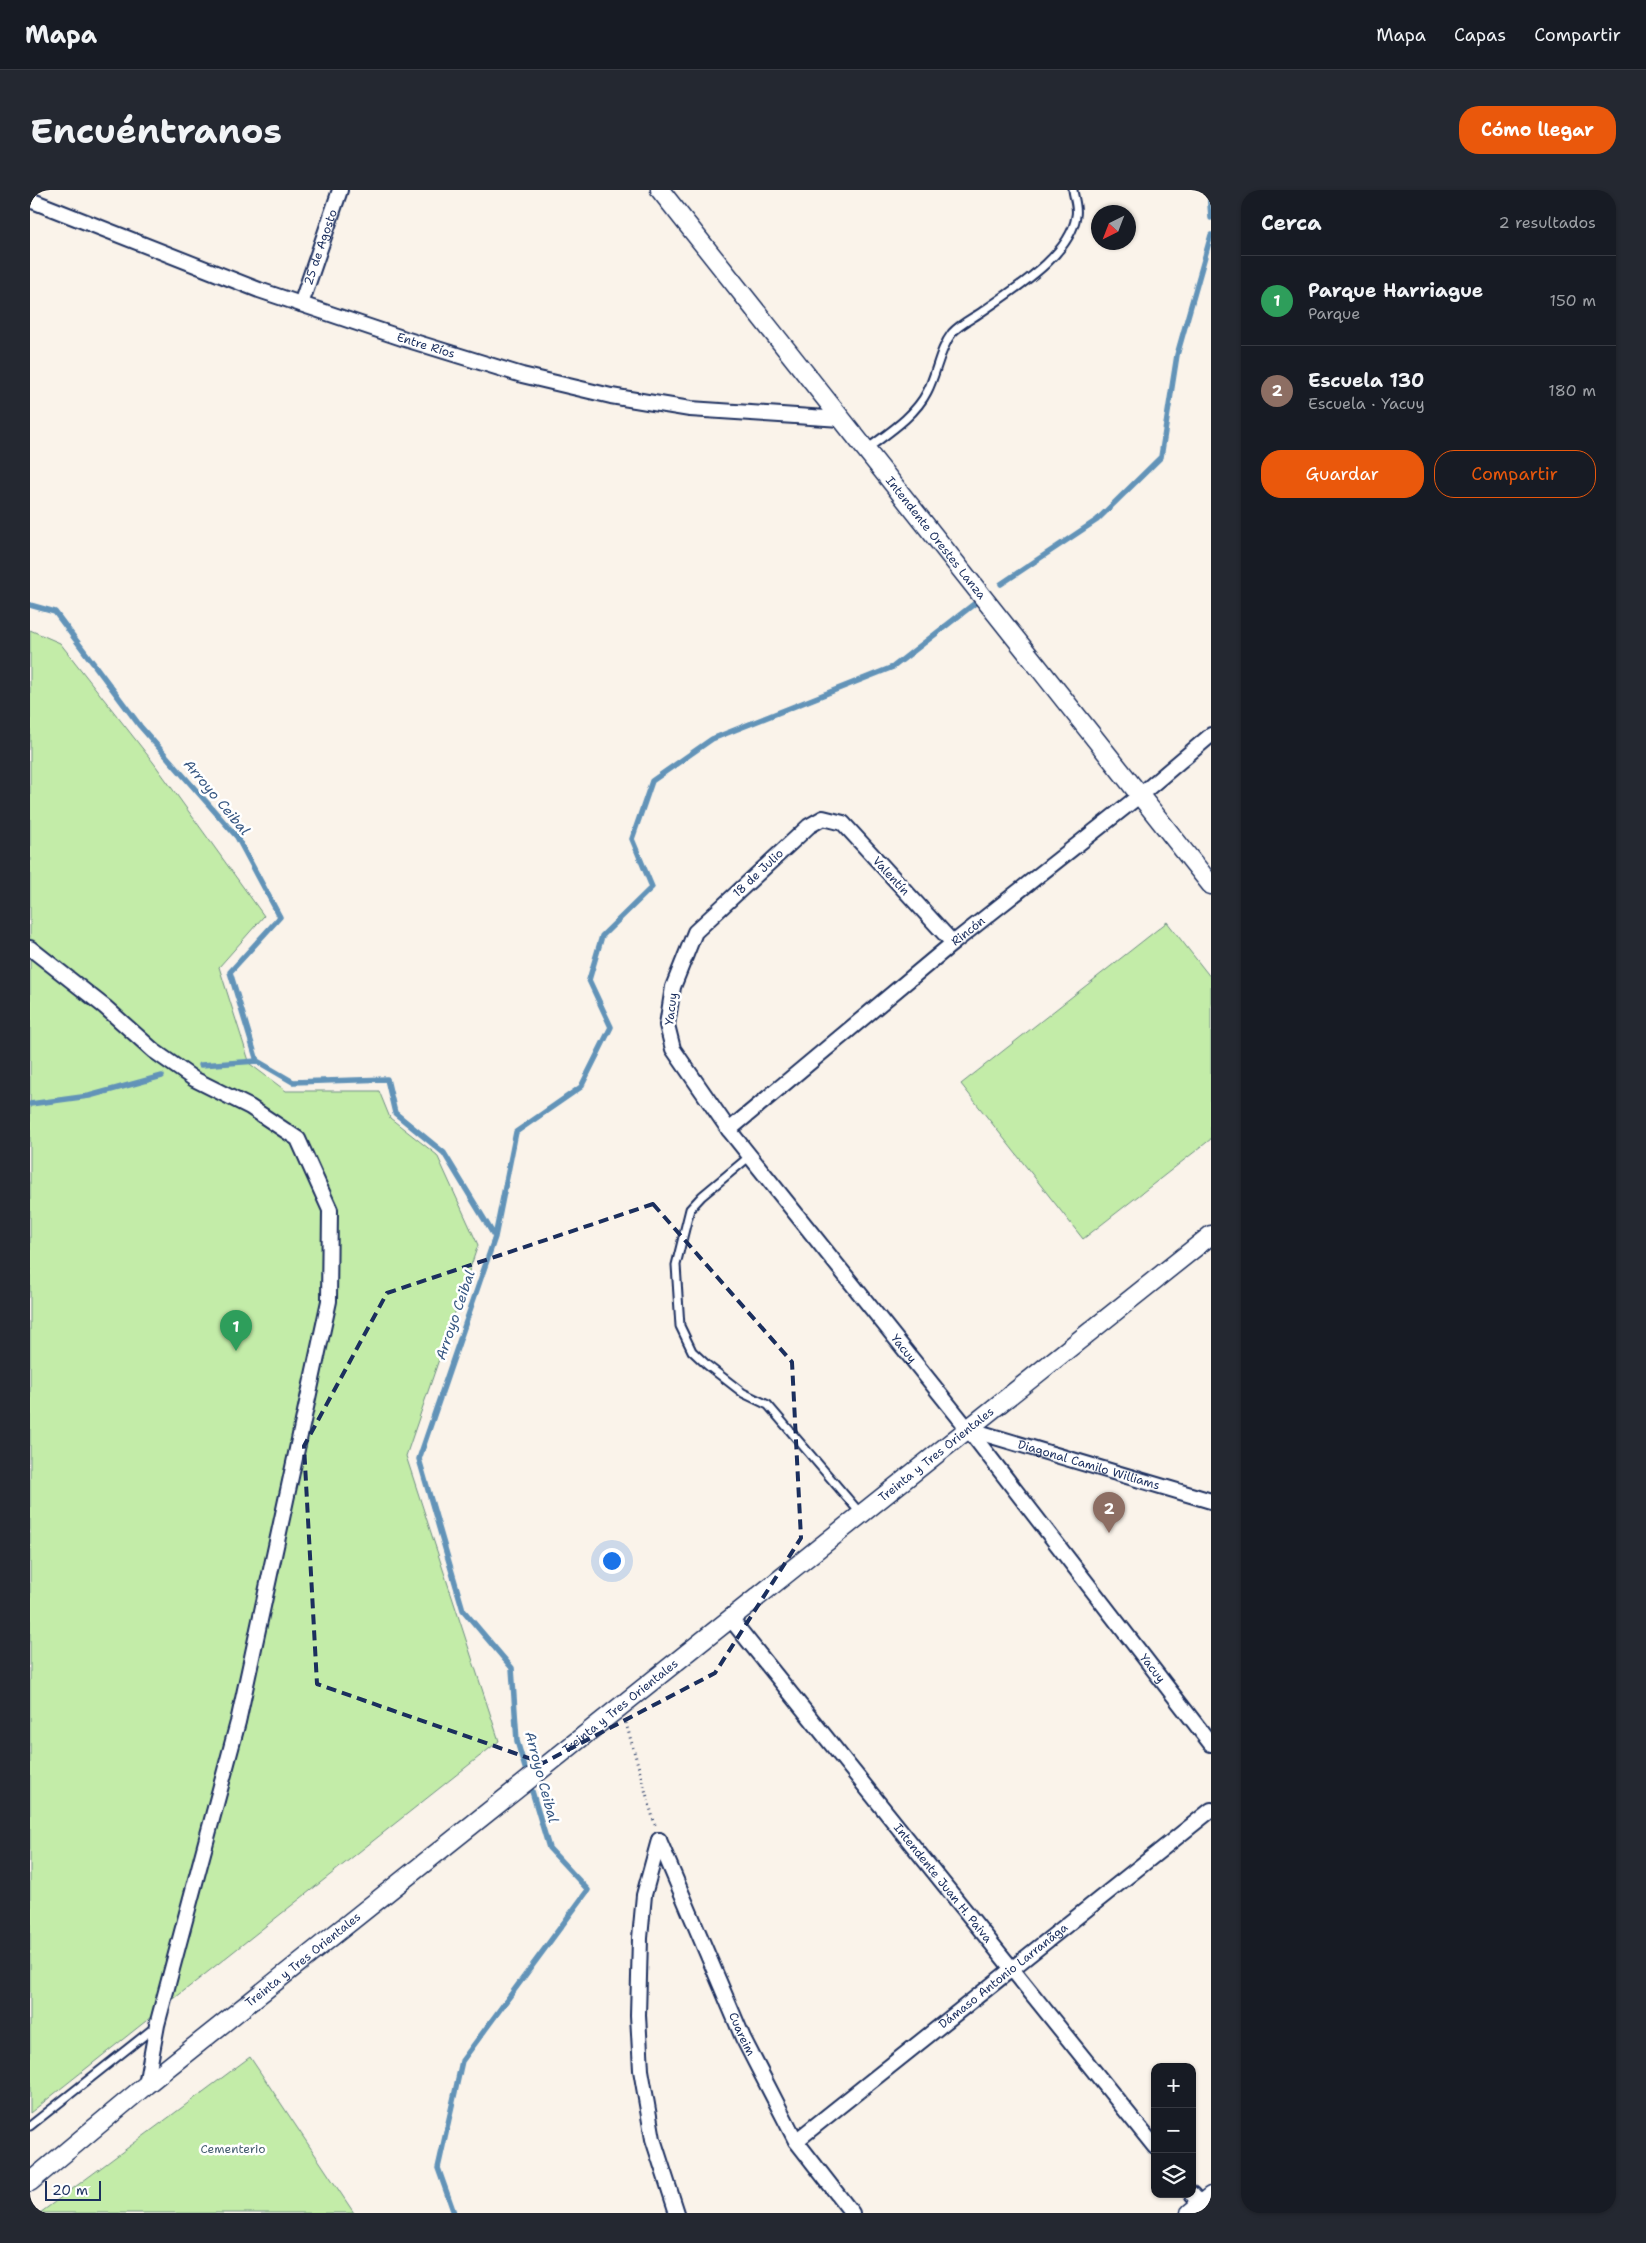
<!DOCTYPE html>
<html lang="es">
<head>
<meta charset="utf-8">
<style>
	:root { --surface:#171b24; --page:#242831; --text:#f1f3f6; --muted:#9ea1a6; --line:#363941; --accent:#ea580c }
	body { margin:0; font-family:"Shantell Sans",sans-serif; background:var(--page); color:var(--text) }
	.controls { position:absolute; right:15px; bottom:15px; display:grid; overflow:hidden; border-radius:10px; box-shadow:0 1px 4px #0004 }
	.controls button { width:45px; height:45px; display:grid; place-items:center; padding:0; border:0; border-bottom:1px solid var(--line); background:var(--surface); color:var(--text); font:25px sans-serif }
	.compass { position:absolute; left:1061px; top:15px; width:45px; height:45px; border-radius:50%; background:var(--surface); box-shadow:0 1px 4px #0004; rotate:222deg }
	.scale { position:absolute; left:15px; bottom:12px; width:56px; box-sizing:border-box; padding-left:5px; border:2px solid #1b2f5e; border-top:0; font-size:14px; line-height:18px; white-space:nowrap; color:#1b2f5e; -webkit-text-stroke:4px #fff; paint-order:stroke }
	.you { position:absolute; left:581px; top:1370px; width:18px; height:18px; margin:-12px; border:4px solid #fff; border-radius:50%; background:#1a73e8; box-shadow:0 0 0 8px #1a73e833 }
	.badge { display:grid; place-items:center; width:32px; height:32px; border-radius:50%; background:var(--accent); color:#fff; font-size:16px; font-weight:700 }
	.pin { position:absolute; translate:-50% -41px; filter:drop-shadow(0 1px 2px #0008) }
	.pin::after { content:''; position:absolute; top:26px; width:18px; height:15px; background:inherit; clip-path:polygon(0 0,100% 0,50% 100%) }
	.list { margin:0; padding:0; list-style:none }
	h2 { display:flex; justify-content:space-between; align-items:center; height:65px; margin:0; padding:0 20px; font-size:21px }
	h2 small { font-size:16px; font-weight:400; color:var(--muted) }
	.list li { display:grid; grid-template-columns:32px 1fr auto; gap:15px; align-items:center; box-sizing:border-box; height:90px; padding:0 20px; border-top:1px solid var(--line) }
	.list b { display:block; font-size:19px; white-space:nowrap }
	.list p { margin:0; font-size:16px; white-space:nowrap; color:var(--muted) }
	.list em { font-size:16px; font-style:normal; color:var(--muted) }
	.actions { display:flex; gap:10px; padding:15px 20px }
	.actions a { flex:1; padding:11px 0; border:1px solid var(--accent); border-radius:20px; text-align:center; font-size:18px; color:var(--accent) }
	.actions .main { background:var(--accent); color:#fff }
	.icon { flex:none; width:28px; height:28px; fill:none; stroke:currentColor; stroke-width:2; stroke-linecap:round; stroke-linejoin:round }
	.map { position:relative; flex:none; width:1181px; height:2023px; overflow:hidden; border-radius:20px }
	header { display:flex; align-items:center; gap:30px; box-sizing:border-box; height:70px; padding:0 25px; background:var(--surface); border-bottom:1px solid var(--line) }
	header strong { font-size:24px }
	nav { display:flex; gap:28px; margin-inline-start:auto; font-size:18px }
	.intro { display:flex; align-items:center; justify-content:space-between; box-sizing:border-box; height:120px; padding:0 30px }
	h1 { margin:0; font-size:35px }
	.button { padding:12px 22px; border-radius:20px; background:var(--accent); color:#fff; font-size:18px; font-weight:700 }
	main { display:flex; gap:30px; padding:0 30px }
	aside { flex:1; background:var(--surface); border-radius:20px; box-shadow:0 1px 4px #0004 }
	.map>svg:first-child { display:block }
	.green { fill:#c3eca8; stroke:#6f8e83 }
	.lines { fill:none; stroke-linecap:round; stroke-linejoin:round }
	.stream { stroke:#6293b8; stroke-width:5.5 }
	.service-casing { stroke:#1b2f5e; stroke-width:11 }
	.minor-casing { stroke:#1b2f5e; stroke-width:18 }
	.tertiary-casing { stroke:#1b2f5e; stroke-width:21 }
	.path { stroke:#1b2f5e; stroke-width:3; stroke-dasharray:1 4; stroke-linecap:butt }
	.service { stroke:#fff; stroke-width:7 }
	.minor { stroke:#fff; stroke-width:14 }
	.tertiary { stroke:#fff; stroke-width:18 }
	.marked { fill:none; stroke:#1b2f5e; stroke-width:4; stroke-dasharray:10 6; stroke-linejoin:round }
	.labels { text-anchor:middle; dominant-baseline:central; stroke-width:5; stroke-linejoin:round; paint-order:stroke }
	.street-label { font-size:12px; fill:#1b2f5e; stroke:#fff }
	.park-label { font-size:12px; fill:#455e70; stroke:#fff }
	.water-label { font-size:14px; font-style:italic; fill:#395984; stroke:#fff }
</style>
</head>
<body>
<header>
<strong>Mapa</strong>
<nav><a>Mapa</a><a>Capas</a><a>Compartir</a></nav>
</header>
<div class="intro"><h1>Encuéntranos</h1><a class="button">Cómo llegar</a></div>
<main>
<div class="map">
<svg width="1181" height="2023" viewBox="0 0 1181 2023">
	<rect width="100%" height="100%" fill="#faf3ea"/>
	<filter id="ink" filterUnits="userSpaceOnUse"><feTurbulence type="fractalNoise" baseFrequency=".02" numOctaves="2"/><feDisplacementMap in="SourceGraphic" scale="10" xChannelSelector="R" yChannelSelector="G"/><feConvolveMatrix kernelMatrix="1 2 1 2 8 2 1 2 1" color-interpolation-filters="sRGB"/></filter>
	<g filter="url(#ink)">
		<path class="green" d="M 0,440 L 30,453 L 123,572 L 234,726 L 189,777 L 220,874 L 256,901 L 349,901 L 360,928 L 407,965 L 448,1055 L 376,1266 L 469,1551 L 0,1923 Z
			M 1137,732 L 1181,788 L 1181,949 L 1053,1049 L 931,894 Z
			M 220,1867 L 324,2023 L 10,2023 Z"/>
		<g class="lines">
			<path class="stream" d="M 1179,0 L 1181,28
				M 971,394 L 1067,330 L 1131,267 L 1147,165 L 1181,45
				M 0,415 L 25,422 L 110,536 L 207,647 L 250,727 L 200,782 L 227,871 L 263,892 L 357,889 L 365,923 L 414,963 L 465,1047 L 389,1269 L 433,1420 L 482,1478 L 487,1551 L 519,1658 L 558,1700 L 432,1871 L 408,1978 L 424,2023
				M 171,875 L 227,871
				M 0,914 L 59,906 L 132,886
				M 465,1047 L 486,942 L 551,897 L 581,837 L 559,790 L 572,746 L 622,697 L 602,649 L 622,591 L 682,549 L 863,477 L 944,414"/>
			<defs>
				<path id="service" d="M 837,259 C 858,243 885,226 897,202 C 907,183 909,160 922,143 C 930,134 943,128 953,121 C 984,99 1040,66 1046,26 C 1048,18 1044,8 1043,0
					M 720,966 L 672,1006 L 660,1019 L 646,1075 L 650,1136 L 662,1161 L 677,1175 L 713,1203 L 738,1215 L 831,1324
					M 0,1936 L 125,1837"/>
				<g id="minor">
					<path id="s1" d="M 0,10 L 229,100 L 375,149 L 492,185 L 581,206 L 660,219 L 811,229"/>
					<path id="s2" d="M 271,114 L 310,0"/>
					<path id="s3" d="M 923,753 L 813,633 L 793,628 L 779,636 L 665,742 L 643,797 L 637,835 L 643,859 L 699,940 L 938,1239 L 1181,1554"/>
					<path d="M 0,758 L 75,817 L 124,861 L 164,889 L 220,917 L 268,949 L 300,1020 L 299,1111 L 208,1532 L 127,1835 L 116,1895"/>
					<path id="s4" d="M 699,940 L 923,753 L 1109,606 L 1181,545"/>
					<path id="s5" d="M 938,1239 L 1181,1311"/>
					<path id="s6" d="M 700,1428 L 1125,1957"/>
					<path id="s7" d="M 629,1650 L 713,1848 L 766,1951 L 822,2023"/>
					<path d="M 629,1650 L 614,1705 L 610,1748 L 608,1825 L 611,1880 L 623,1949 L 647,2023"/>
					<path id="s8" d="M 766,1951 L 1181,1620"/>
					<path d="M 1162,2004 L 1178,2023"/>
				</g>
				<g id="tertiary">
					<path id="s9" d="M 630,0 L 1181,695"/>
					<path id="s10" d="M 0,1992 L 116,1895 L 1181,1045"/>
					<path d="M 1160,2023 L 1181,2006"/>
				</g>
			</defs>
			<use href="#service" class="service-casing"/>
			<use href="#minor" class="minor-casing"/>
			<use href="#tertiary" class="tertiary-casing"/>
			<path class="path" d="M 596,1533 L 625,1635"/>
			<use href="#service" class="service"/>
			<use href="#minor" class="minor"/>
			<use href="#tertiary" class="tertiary"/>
		</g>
	</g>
	<path class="marked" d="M 623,1014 L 762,1172 L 771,1348 L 685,1483 L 513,1573 L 287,1494 L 274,1256 L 357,1103 Z"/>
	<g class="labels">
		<g class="street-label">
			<text stroke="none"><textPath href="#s2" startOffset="60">25 de Agosto</textPath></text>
			<text stroke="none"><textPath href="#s1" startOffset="422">Entre Ríos</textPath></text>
			<text stroke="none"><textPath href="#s9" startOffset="444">Intendente Orestes Lanza</textPath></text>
			<text transform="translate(728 683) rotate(-43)">18 de Julio</text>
			<text transform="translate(861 686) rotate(47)">Valentín</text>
			<text stroke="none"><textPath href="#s4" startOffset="311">Rincón</textPath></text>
			<text transform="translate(641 819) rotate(-83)">Yacuy</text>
			<text stroke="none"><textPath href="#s3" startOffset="856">Yacuy</textPath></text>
			<text stroke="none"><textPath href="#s10" startOffset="1162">Treinta y Tres Orientales</textPath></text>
			<text stroke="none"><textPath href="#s5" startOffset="126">Diagonal Camilo Williams</textPath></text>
			<text stroke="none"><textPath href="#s3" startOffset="1261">Yacuy</textPath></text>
			<text stroke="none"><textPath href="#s10" startOffset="758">Treinta y Tres Orientales</textPath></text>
			<text stroke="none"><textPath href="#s6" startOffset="340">Intendente Juan H. Paiva</textPath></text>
			<text stroke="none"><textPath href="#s10" startOffset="352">Treinta y Tres Orientales</textPath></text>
			<text stroke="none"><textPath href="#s8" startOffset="265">Dámaso Antonio Larranãga</textPath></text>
			<text stroke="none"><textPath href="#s7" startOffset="211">Cuareim</textPath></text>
		</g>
		<g class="park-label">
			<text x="203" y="1959">Cementerio</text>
		</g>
		<g class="water-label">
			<text transform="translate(187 607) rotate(50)">Arroyo Ceibal</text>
			<text transform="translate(425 1125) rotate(-71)">Arroyo Ceibal</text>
			<text transform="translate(512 1587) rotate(75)">Arroyo Ceibal</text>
		</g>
	</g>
</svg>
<div class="controls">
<button>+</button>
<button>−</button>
<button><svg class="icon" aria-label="layers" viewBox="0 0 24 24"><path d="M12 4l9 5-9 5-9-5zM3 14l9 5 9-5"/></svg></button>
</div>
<svg class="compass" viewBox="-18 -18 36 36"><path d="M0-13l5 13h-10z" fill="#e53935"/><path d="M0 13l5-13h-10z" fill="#9ea1a6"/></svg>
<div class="scale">20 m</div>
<div class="you"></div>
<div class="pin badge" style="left:206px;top:1161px;background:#2e9e5b">1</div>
<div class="pin badge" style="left:1079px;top:1343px;background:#8d6e63">2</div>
</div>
<aside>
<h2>Cerca<small>2 resultados</small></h2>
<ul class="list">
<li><span class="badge" style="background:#2e9e5b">1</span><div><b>Parque Harriague</b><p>Parque</p></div><em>150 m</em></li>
<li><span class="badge" style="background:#8d6e63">2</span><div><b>Escuela 130</b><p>Escuela · Yacuy</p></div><em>180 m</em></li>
</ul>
<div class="actions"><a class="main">Guardar</a><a>Compartir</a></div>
</aside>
</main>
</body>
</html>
